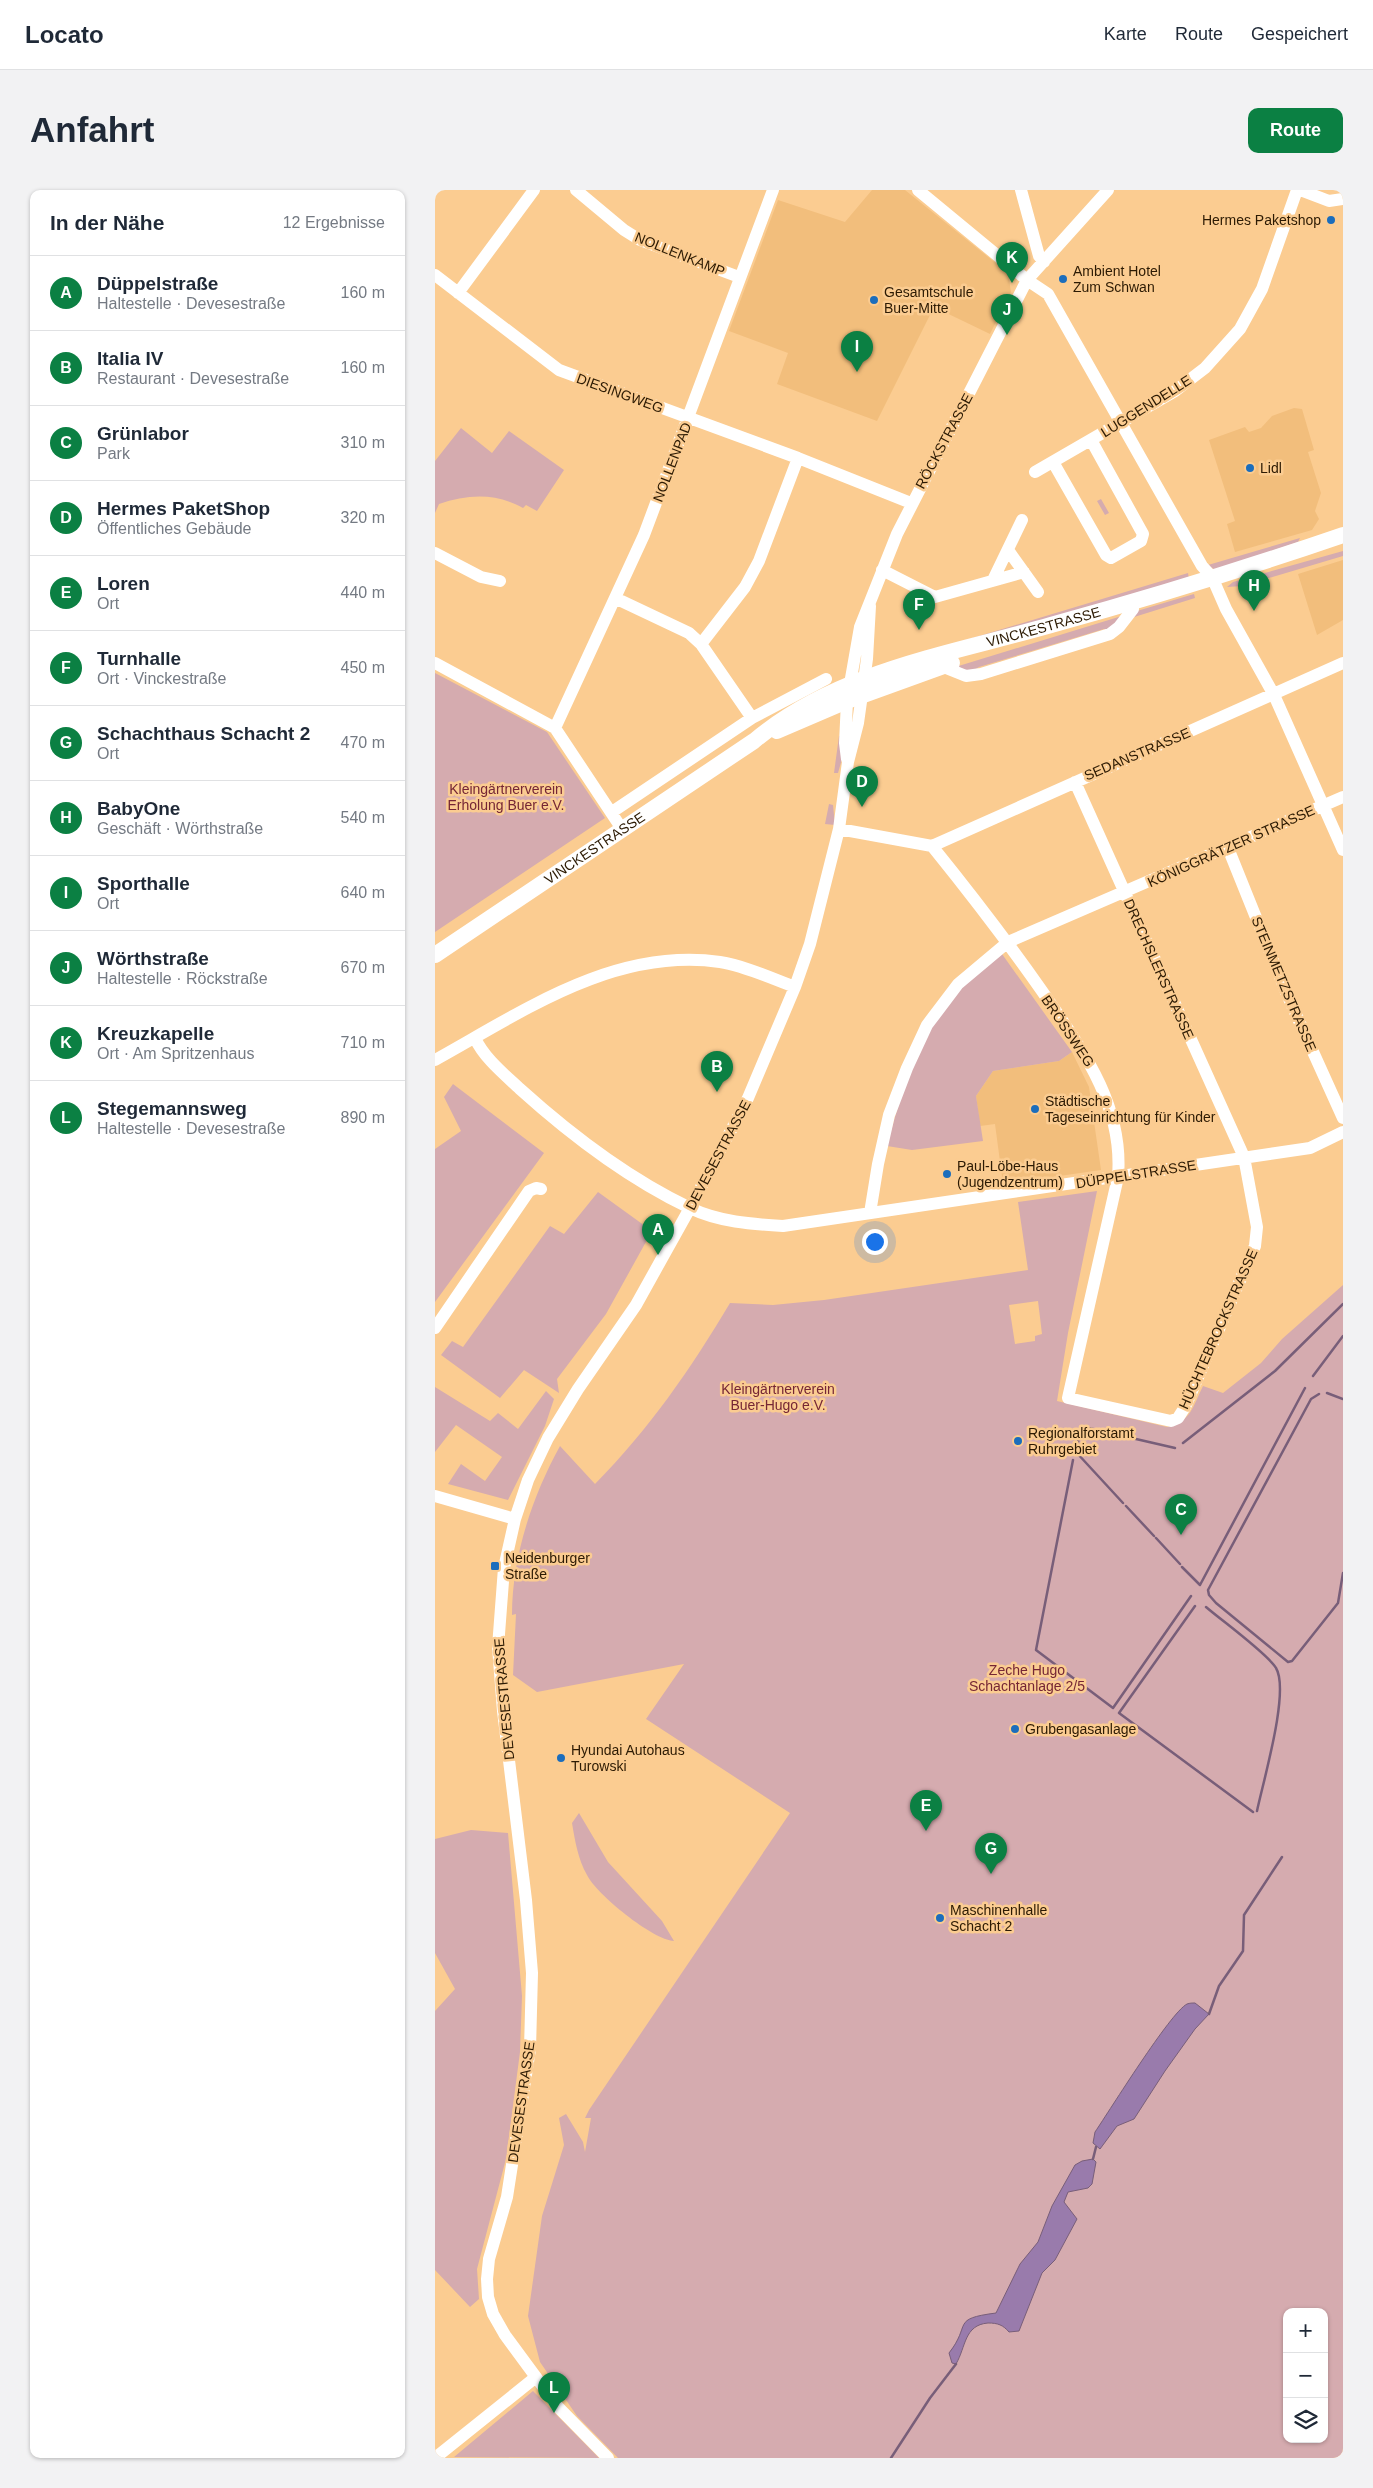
<!DOCTYPE html>
<html lang="de">
<head>
<meta charset="utf-8">
<style>
	:root { --surface:#fff; --page:#f2f2f3; --text:#1f2937; --muted:#747a83; --line:#e0e1e3; --accent:#0b8043 }
	body { margin:0; font-family:Arial,sans-serif; background:var(--page); color:var(--text) }
	.controls { position:absolute; right:15px; bottom:15px; display:grid; overflow:hidden; border-radius:10px; box-shadow:0 1px 4px #0004 }
	.controls button { width:45px; height:45px; display:grid; place-items:center; padding:0; border:0; border-bottom:1px solid var(--line); background:var(--surface); color:var(--text); font:25px sans-serif }
	.you { position:absolute; left:439px; top:1051px; width:18px; height:18px; margin:-12px; border:4px solid #fff; border-radius:50%; background:#1a73e8; box-shadow:0 0 0 8px #1a73e833 }
	.badge { display:grid; place-items:center; width:32px; height:32px; border-radius:50%; background:var(--accent); color:#fff; font-size:16px; font-weight:700 }
	.pin { position:absolute; translate:-50% -41px; filter:drop-shadow(0 1px 2px #0008) }
	.pin::after { content:''; position:absolute; top:26px; width:18px; height:15px; background:inherit; clip-path:polygon(0 0,100% 0,50% 100%) }
	.list { margin:0; padding:0; list-style:none }
	h2 { display:flex; justify-content:space-between; align-items:center; height:65px; margin:0; padding:0 20px; font-size:21px }
	h2 small { font-size:16px; font-weight:400; color:var(--muted) }
	.list li { display:grid; grid-template-columns:32px 1fr auto; gap:15px; align-items:center; box-sizing:border-box; height:75px; padding:0 20px; border-top:1px solid var(--line) }
	.list b { display:block; font-size:19px; white-space:nowrap }
	.list p { margin:0; font-size:16px; white-space:nowrap; color:var(--muted) }
	.list em { font-size:16px; font-style:normal; color:var(--muted) }
	.icon { flex:none; width:28px; height:28px; fill:none; stroke:currentColor; stroke-width:2; stroke-linecap:round; stroke-linejoin:round }
	.map { position:relative; flex:none; width:908px; height:2268px; overflow:hidden; border-radius:10px }
	header { display:flex; align-items:center; gap:30px; box-sizing:border-box; height:70px; padding:0 25px; background:var(--surface); border-bottom:1px solid var(--line) }
	header strong { font-size:24px }
	nav { display:flex; gap:28px; margin-inline-start:auto; font-size:18px }
	.intro { display:flex; align-items:center; justify-content:space-between; box-sizing:border-box; height:120px; padding:0 30px }
	h1 { margin:0; font-size:35px }
	.button { padding:12px 22px; border-radius:10px; background:var(--accent); color:#fff; font-size:18px; font-weight:700 }
	main { display:flex; gap:30px; padding:0 30px }
	aside { flex:1; background:var(--surface); border-radius:10px; box-shadow:0 1px 4px #0004 }
	.map>svg:first-child { display:block }
	.built { fill:#f2be7c }
	.green { fill:#d5abaf; fill-rule:evenodd }
	.water { fill:#997bac; stroke:#785e79 }
	.lines { fill:none; stroke-linecap:round; stroke-linejoin:round }
	.stream { stroke:#785e79; stroke-width:2.5 }
	.minor { stroke:#fff; stroke-width:12 }
	.major { stroke:#fff; stroke-width:16 }
	.poi-dot { fill:#1b6dbc; stroke:#fbcc91; stroke-width:2 }
	.labels { text-anchor:middle; dominant-baseline:central; stroke-width:5; stroke-linejoin:round; paint-order:stroke }
	.poi-label { font-size:14px; fill:#2c1a03; stroke:#fbcc91; text-anchor:start }
	.street-label { font-size:14px; fill:#2c1a03; stroke:#fbcc91 }
	.park-label { font-size:14px; fill:#752635; stroke:#fbcc91 }
</style>
</head>
<body>
<header>
<strong>Locato</strong>
<nav><a>Karte</a><a>Route</a><a>Gespeichert</a></nav>
</header>
<div class="intro"><h1>Anfahrt</h1><a class="button">Route</a></div>
<main>
<aside>
<h2>In der Nähe<small>12 Ergebnisse</small></h2>
<ul class="list">
<li><span class="badge">A</span><div><b>Düppelstraße</b><p>Haltestelle · Devesestraße</p></div><em>160 m</em></li>
<li><span class="badge">B</span><div><b>Italia IV</b><p>Restaurant · Devesestraße</p></div><em>160 m</em></li>
<li><span class="badge">C</span><div><b>Grünlabor</b><p>Park</p></div><em>310 m</em></li>
<li><span class="badge">D</span><div><b>Hermes PaketShop</b><p>Öffentliches Gebäude</p></div><em>320 m</em></li>
<li><span class="badge">E</span><div><b>Loren</b><p>Ort</p></div><em>440 m</em></li>
<li><span class="badge">F</span><div><b>Turnhalle</b><p>Ort · Vinckestraße</p></div><em>450 m</em></li>
<li><span class="badge">G</span><div><b>Schachthaus Schacht 2</b><p>Ort</p></div><em>470 m</em></li>
<li><span class="badge">H</span><div><b>BabyOne</b><p>Geschäft · Wörthstraße</p></div><em>540 m</em></li>
<li><span class="badge">I</span><div><b>Sporthalle</b><p>Ort</p></div><em>640 m</em></li>
<li><span class="badge">J</span><div><b>Wörthstraße</b><p>Haltestelle · Röckstraße</p></div><em>670 m</em></li>
<li><span class="badge">K</span><div><b>Kreuzkapelle</b><p>Ort · Am Spritzenhaus</p></div><em>710 m</em></li>
<li><span class="badge">L</span><div><b>Stegemannsweg</b><p>Haltestelle · Devesestraße</p></div><em>890 m</em></li>
</ul>
</aside>
<div class="map">
<svg width="908" height="2268" viewBox="0 0 908 2268">
	<rect width="100%" height="100%" fill="#fbcc91"/>
	<path class="built" d="M 437,0 L 470,0 L 573,83 L 576,102 L 555,144 L 499,117 L 442,231 L 342,194 L 353,163 L 294,141 L 343,10 L 410,32 Z
		M 859,218 L 867,219 L 879,260 L 873,262 L 886,303 L 880,321 L 884,329 L 877,340 L 800,362 L 792,334 L 800,331 L 774,250 L 810,237 L 814,242 L 826,238 L 837,226 Z
		M 908,370 L 908,430 L 882,445 L 863,384 Z
		M 637,862 L 654,897 L 666,980 L 568,994 L 560,934 L 545,936 L 541,906 L 558,881 L 624,871 Z"/>
	<path class="green" d="M 26,238 L 57,263 L 74,241 L 129,280 L 102,321 L 91,315 L 88,318 C 62,303 33,304 4,314 L 0,323 L 0,271 Z
		M 666,309 L 674,323 L 670,325 L 662,311 Z
		M 865,348 L 863,352 L 780,380 L 773,375 Z
		M 908,361 L 908,366 L 807,396 L 792,397 L 798,392 Z
		M 753,383 L 754,389 L 465,470 Z
		M 759,404 L 760,408 L 696,428 L 702,421 Z
		M 690,425 L 673,441 L 669,439 L 544,477 L 536,482 L 517,478 Z
		M 0,483 L 112,542 L 170,628 L 0,742 Z
		M 404,546 L 406,546 L 407,569 L 403,583 L 399,583 Z
		M 394,614 L 398,615 L 400,635 L 390,634 Z
		M 567,764 L 637,862 L 624,871 L 558,881 L 541,906 L 548,951 L 477,960 L 452,956 C 466,904 485,840 523,801 C 536,787 553,776 567,764 Z
		M 18,894 L 109,963 L 0,1112 L 0,959 L 26,941 L 9,907 Z
		M 662,1001 L 633,1143 L 622,1211 L 732,1237 C 756,1232 758,1216 768,1196 L 788,1203 L 826,1173 L 847,1149 L 908,1095 L 908,2268 L 183,2268 L 142,2226 L 105,2172 L 93,2126 L 107,2026 L 129,1955 L 124,1928 L 131,1924 L 148,1952 L 150,1962 L 156,1928 L 150,1928 L 154,1920 L 355,1623 L 211,1529 L 249,1474 L 102,1502 L 78,1485 L 81,1424 L 77,1425 C 77,1367 97,1307 125,1256 L 160,1294 C 215,1238 255,1180 295,1113 L 338,1115 L 389,1110 L 593,1080 L 583,1012 ZM 603,1111 L 607,1144 L 600,1146 L 600,1151 L 580,1154 L 574,1115 ZM 852,2122 L 889,2122 L 889,2249 L 852,2249 Z
		M 163,1002 L 217,1041 L 171,1124 L 122,1189 L 124,1203 L 89,1180 L 65,1208 L 6,1165 L 17,1151 L 28,1157 L 115,1036 L 129,1044 Z
		M 0,1197 L 55,1231 L 63,1223 L 83,1239 L 111,1201 L 119,1209 L 110,1236 L 73,1310 L 13,1294 L 26,1274 L 50,1291 L 67,1267 L 21,1235 L 0,1262 Z
		M 144,1623 L 173,1672 L 227,1731 L 239,1751 C 218,1750 161,1704 152,1685 C 143,1669 140,1651 137,1633 Z
		M 36,1640 L 73,1643 L 87,1806 L 85,1862 L 71,1969 L 42,2079 L 44,2109 L 35,2117 L 0,2080 L 0,1821 L 20,1799 L 0,1763 L 0,1649 Z
		M 98,2201 L 164,2268 L 19,2267 Z"/>
	<path class="water" d="M 760,1813 L 774,1824 L 760,1839 L 730,1881 L 699,1929 L 682,1936 L 665,1959 L 658,1953 L 660,1942 C 675,1920 735,1823 752,1814 C 755,1813 757,1813 760,1813 Z
		M 658,1969 L 661,1972 L 657,1994 L 653,1998 L 633,2002 L 629,2012 L 642,2029 L 620,2070 L 607,2083 L 584,2141 L 574,2142 C 568,2135 563,2133 553,2133 C 529,2135 531,2157 521,2174 L 517,2173 L 514,2163 C 537,2134 515,2129 561,2123 L 585,2074 L 603,2052 L 617,2016 L 640,1975 L 647,1971 Z"/>
	<g class="lines">
		<path class="stream" d="M 878,1186 L 908,1146
			M 892,1203 L 908,1209
			M 884,1204 L 876,1209 L 773,1400 L 774,1405 L 781,1413 L 853,1472 L 857,1471 L 903,1413 L 908,1383
			M 643,1252 L 646,1239 L 649,1237 L 740,1258
			M 748,1253 L 840,1181 L 908,1114
			M 642,1256 L 641,1262 L 688,1313
			M 638,1270 L 601,1460 L 678,1518 L 756,1406
			M 691,1316 L 719,1346
			M 721,1348 L 745,1374
			M 747,1377 L 765,1395 L 870,1198
			M 760,1416 L 684,1523 L 818,1622
			M 771,1417 C 786,1430 833,1464 841,1478 C 855,1501 828,1592 822,1621
			M 774,1824 L 784,1796 L 808,1761 L 809,1725 L 847,1667
			M 658,1969 L 661,1957
			M 456,2268 L 495,2208 L 521,2174"/>
		<path class="minor" d="M 141,0 L 189,40 L 205,50 L 304,87
			M 483,0 L 592,90 L 613,104 L 767,376 L 777,387 L 791,419 L 839,505 L 908,660
			M 586,0 L 604,66 L 609,72
			M 865,0 L 894,11 L 908,9
			M 0,85 L 124,180 L 363,268 L 476,313
			M 23,103 L 99,0
			M 618,272 L 671,365 L 676,368 L 706,351 L 708,344 L 656,250
			M 600,282 L 740,201 L 770,178 L 805,139 L 827,99 L 862,0
			M 573,360 L 603,402
			M 0,363 L 46,387 L 65,391
			M 447,380 L 500,407 L 589,382
			M 558,390 L 587,330
			M 180,408 L 254,443 L 266,454 L 317,528
			M 266,454 L 310,397 L 324,371 L 363,268
			M 0,473 L 120,538 L 187,639
			M 506,476 L 531,486 L 546,484 L 675,444 L 684,437 L 698,419
			M 120,538 L 209,345 L 338,0
			M 412,569 L 410,553 L 412,511 L 425,437 L 462,344 L 592,90 L 673,0
			M 177,622 L 317,528 L 391,489
			M 404,639 L 497,656 C 535,703 572,751 607,801 C 646,858 689,914 683,987 L 633,1208 L 736,1231 L 743,1228 L 750,1217 L 820,1056 L 822,1037 L 809,967 L 640,592
			M 497,656 L 908,473
			M 793,658 L 851,802 L 908,928
			M 40,848 C 49,868 69,884 85,899 C 136,945 192,988 255,1018 C 284,1032 316,1034 348,1036 L 875,958 L 908,942
			M 0,870 C 87,822 179,757 285,772 C 310,776 336,788 360,797
			M 435,1023 L 443,974 L 454,925 L 472,878 L 492,835 L 523,794 L 573,752 L 908,607
			M 0,1138 L 94,1001 L 101,998 L 106,999
			M 0,1306 L 80,1329
			M 0,2268 L 101,2187
			M 173,2268 L 123,2217 L 70,2145 L 58,2124 L 53,2107 L 52,2089 L 54,2069 L 72,2007 L 95,1859 L 97,1783 L 91,1710 L 68,1521 L 63,1457 L 69,1378 L 80,1329 L 93,1290 L 113,1248 L 143,1199 L 201,1115 L 255,1018 L 313,908 L 360,797 L 375,754 L 404,639 L 413,572 L 423,533 L 432,469 L 435,416"/>
		<g class="major">
			<path d="M 342,541 L 412,511 L 517,473"/>
			<path id="s1" d="M 0,765 L 319,551 C 402,481 515,464 616,435 C 714,408 812,378 908,345"/>
		</g>
	</g>
	<g class="poi-dot">
		<circle cx="896" cy="30" r="5"/>
		<circle cx="628" cy="89" r="5"/>
		<circle cx="439" cy="110" r="5"/>
		<circle cx="815" cy="278" r="5"/>
		<circle cx="600" cy="919" r="5"/>
		<circle cx="512" cy="984" r="5"/>
		<circle cx="583" cy="1251" r="5"/>
		<rect x="55" y="1371" width="10" height="10" rx="2.5"/>
		<circle cx="580" cy="1539" r="5"/>
		<circle cx="126" cy="1568" r="5"/>
		<circle cx="505" cy="1728" r="5"/>
	</g>
	<g class="labels">
		<g class="poi-label">
			<text x="886" y="30" text-anchor="end">Hermes Paketshop</text>
			<text x="638" y="81">Ambient Hotel<tspan x="638" dy="16">Zum Schwan</tspan></text>
			<text x="449" y="102">Gesamtschule<tspan x="449" dy="16">Buer-Mitte</tspan></text>
			<text x="825" y="278">Lidl</text>
			<text x="610" y="911">Städtische<tspan x="610" dy="16">Tageseinrichtung für Kinder</tspan></text>
			<text x="522" y="976">Paul-Löbe-Haus<tspan x="522" dy="16">(Jugendzentrum)</tspan></text>
			<text x="593" y="1243">Regionalforstamt<tspan x="593" dy="16">Ruhrgebiet</tspan></text>
			<text x="70" y="1368">Neidenburger<tspan x="70" dy="16">Straße</tspan></text>
			<text x="590" y="1539">Grubengasanlage</text>
			<text x="136" y="1560">Hyundai Autohaus<tspan x="136" dy="16">Turowski</tspan></text>
			<text x="515" y="1720">Maschinenhalle<tspan x="515" dy="16">Schacht 2</tspan></text>
		</g>
		<g class="street-label">
			<text transform="translate(245 64) rotate(22)">NOLLENKAMP</text>
			<text transform="translate(185 203) rotate(20)">DIESINGWEG</text>
			<text transform="translate(711 216) rotate(-32)">LUGGENDELLE</text>
			<text transform="translate(509 251) rotate(-62)">RÖCKSTRASSE</text>
			<text transform="translate(237 272) rotate(-69)">NOLLENPAD</text>
			<text stroke="none"><textPath href="#s1" startOffset="698">VINCKESTRASSE</textPath></text>
			<text transform="translate(702 564) rotate(-23)">SEDANSTRASSE</text>
			<text transform="translate(796 656) rotate(-24)">KÖNIGGRÄTZER STRASSE</text>
			<text stroke="none"><textPath href="#s1" startOffset="192">VINCKESTRASSE</textPath></text>
			<text transform="translate(724 779) rotate(66)">DRECHSLERSTRASSE</text>
			<text transform="translate(849 794) rotate(67)">STEINMETZSTRASSE</text>
			<text transform="translate(633 841) rotate(56)">BRÖSSWEG</text>
			<text transform="translate(283 965) rotate(-62)">DEVESESTRASSE</text>
			<text transform="translate(701 984) rotate(-9)">DÜPPELSTRASSE</text>
			<text transform="translate(783 1139) rotate(-66)">HÜCHTEBROCKSTRASSE</text>
			<text transform="translate(69 1509) rotate(-95)">DEVESESTRASSE</text>
			<text transform="translate(86 1912) rotate(-82)">DEVESESTRASSE</text>
		</g>
		<g class="park-label">
			<text x="71" y="599">Kleingärtnerverein<tspan x="71" dy="16">Erholung Buer e.V.</tspan></text>
			<text x="343" y="1199">Kleingärtnerverein<tspan x="343" dy="16">Buer-Hugo e.V.</tspan></text>
			<text x="592" y="1480">Zeche Hugo<tspan x="592" dy="16">Schachtanlage 2/5</tspan></text>
		</g>
	</g>
</svg>
<div class="controls">
<button>+</button>
<button>−</button>
<button><svg class="icon" aria-label="layers" viewBox="0 0 24 24"><path d="M12 4l9 5-9 5-9-5zM3 14l9 5 9-5"/></svg></button>
</div>
<div class="you"></div>
<div class="pin badge" style="left:223px;top:1065px">A</div>
<div class="pin badge" style="left:282px;top:902px">B</div>
<div class="pin badge" style="left:746px;top:1345px">C</div>
<div class="pin badge" style="left:427px;top:617px">D</div>
<div class="pin badge" style="left:491px;top:1641px">E</div>
<div class="pin badge" style="left:484px;top:440px">F</div>
<div class="pin badge" style="left:556px;top:1684px">G</div>
<div class="pin badge" style="left:819px;top:421px">H</div>
<div class="pin badge" style="left:422px;top:182px">I</div>
<div class="pin badge" style="left:572px;top:145px">J</div>
<div class="pin badge" style="left:577px;top:93px">K</div>
<div class="pin badge" style="left:119px;top:2223px">L</div>
</div>
</main>
</body>
</html>
